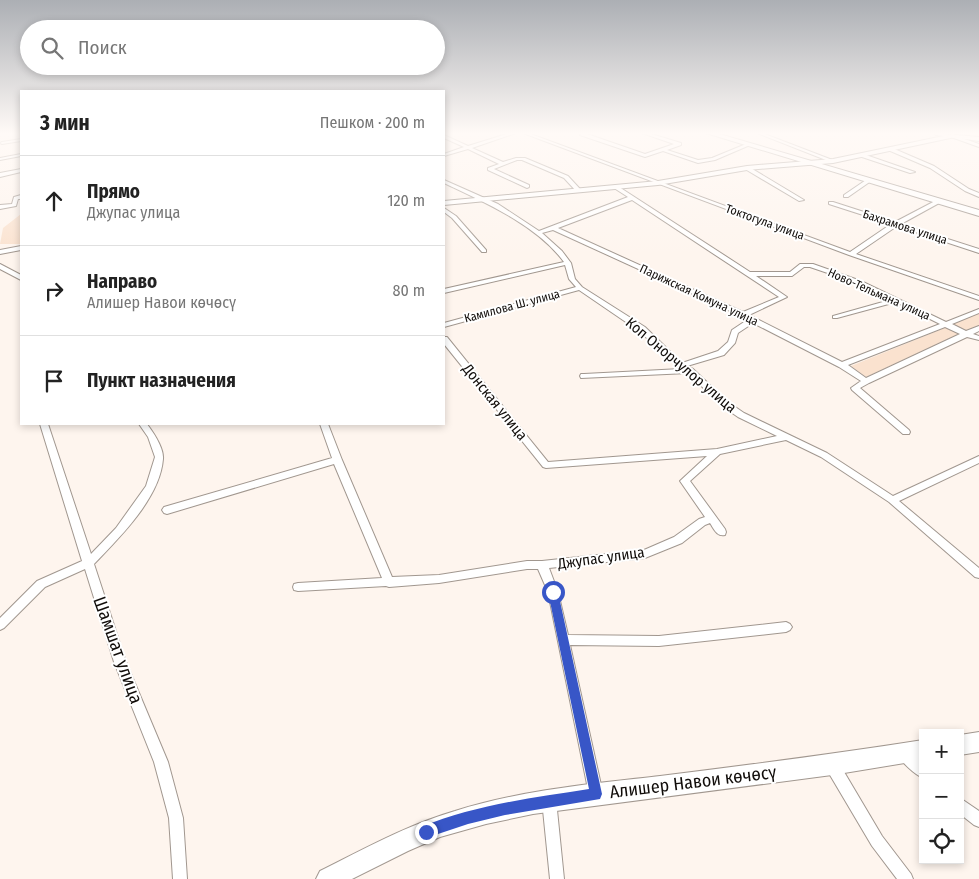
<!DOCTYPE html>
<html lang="ru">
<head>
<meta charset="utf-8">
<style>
	:root { --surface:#fff; --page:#f2f2f2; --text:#222; --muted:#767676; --line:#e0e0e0 }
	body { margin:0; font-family:"Fira Sans Condensed",sans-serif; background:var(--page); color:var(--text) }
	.controls { position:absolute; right:15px; bottom:15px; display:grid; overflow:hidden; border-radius:0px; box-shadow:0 2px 8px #0003 }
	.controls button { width:45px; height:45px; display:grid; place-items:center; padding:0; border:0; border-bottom:1px solid var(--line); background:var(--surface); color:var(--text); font:25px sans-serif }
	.stop { position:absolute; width:15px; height:15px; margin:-11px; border:4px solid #3856c7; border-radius:50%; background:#fff }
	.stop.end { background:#3856c7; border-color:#fff; box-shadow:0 1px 5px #0008 }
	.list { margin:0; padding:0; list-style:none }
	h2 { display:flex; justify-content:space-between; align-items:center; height:65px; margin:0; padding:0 20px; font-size:21px }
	h2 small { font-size:16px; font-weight:400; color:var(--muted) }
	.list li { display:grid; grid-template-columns:32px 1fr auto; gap:15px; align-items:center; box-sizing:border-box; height:90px; padding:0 20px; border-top:1px solid var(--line) }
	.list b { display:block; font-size:19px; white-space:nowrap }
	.list p { margin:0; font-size:16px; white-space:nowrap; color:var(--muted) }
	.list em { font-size:16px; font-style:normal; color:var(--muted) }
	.icon { flex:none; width:28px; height:28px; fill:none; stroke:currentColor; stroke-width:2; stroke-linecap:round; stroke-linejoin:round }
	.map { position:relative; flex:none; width:979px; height:879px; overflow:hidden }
	.search { position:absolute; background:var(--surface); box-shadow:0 2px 8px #0003; left:20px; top:20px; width:425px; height:55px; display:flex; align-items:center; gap:12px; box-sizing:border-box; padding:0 18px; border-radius:28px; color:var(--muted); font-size:19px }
	.panel { position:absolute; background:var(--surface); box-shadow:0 2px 8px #0003; left:20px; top:90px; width:425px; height:335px; border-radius:0px }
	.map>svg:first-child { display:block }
	.green { fill:#fae2cf }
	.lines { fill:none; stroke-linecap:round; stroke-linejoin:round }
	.minor-casing { stroke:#a1978f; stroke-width:2 }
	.tertiary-casing { stroke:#a1978f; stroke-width:2 }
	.primary-casing { stroke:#a1978f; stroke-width:2 }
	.minor { fill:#fff; fill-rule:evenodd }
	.tertiary { fill:#fff; fill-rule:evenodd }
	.primary { fill:#fff; fill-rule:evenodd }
	.route { fill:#3856c7 }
	.labels { text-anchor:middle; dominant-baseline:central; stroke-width:4; stroke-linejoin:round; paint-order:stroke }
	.far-street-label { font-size:12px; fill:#110d0a; stroke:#fff }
	.street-label { font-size:15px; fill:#110d0a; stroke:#fff }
	.near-street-label { font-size:18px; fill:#110d0a; stroke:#fff }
</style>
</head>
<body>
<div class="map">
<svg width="979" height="879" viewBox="0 0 979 879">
	<rect width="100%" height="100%" fill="#fef5ee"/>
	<path class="green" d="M 21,214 L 21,244 L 0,244 L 3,228 Z
		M 979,313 L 979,326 L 965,332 L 951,324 Z
		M 947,327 L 959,334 L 866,377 L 851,366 Z"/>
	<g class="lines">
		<defs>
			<path id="minor" d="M 510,133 L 516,133 L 472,148 L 503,162 L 516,158 L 525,158 L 568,176 L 580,189 L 580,191 L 576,191 L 564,178 L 522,160 L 517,160 L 494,169 L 529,185 L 529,187 L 527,188 L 488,170 L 488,168 L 499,164 L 468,149 L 444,156 L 444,154 L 464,147 L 444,138 L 444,135 L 468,146 Z
				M 523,133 L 528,133 L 850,252 L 891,224 L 829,204 L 829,202 L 833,202 L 895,222 L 937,200 L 941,200 L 941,202 L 901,224 L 979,249 L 979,253 L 897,226 L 856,254 L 979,296 L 979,300 L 849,255 Z
				M 582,133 L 589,133 L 587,134 L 645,154 L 674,144 L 642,133 L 648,133 L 681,143 L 681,145 L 667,150 L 698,160 L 712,158 L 746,144 L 750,145 L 715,160 L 698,163 L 663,151 L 645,157 L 580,135 Z
				M 757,133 L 762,133 L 835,161 L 831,162 Z
				M 953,135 L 979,144 L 979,147 L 951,137 L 951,136 Z
				M 21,139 L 21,141 L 2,144 L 0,143 L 2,142 Z
				M 888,148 L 892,148 L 934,166 L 969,189 L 979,193 L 979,197 L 965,191 L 930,168 L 888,150 Z
				M 21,154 L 21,156 L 0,160 L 0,158 Z
				M 859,154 L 863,154 L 915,172 L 910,173 L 859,156 Z
				M 745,167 L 749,167 L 804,200 L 799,201 L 745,169 Z
				M 21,169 L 21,172 L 0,177 L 0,173 Z
				M 444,180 L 498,204 L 539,231 L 628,197 L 614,188 L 613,187 L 616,185 L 750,272 L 790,272 L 800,264 L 813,264 L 861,281 L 946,322 L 979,309 L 979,313 L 952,324 L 966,331 L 979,326 L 979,331 L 973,334 L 979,336 L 979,340 L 967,337 L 869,383 L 860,388 L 909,430 L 910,432 L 909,434 L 903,434 L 852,390 L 851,388 L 861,381 L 839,367 L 753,323 L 738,333 L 735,343 L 724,355 L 687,366 L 693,369 L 728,402 L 744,413 L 827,453 L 893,496 L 979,456 L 979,463 L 899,501 L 979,568 L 979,578 L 975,577 L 889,502 L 821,457 L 786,440 L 720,454 L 690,481 L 725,529 L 726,532 L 725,535 C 717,537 714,529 710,523 L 705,525 L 682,543 L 645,558 L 549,568 L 558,592 L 568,635 L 659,636 L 786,622 L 790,624 L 792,627 L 790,630 L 786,632 L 659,646 L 570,645 L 603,794 L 601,799 L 596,801 L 591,799 L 589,794 L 548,592 L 538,569 L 527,569 L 439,583 L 389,587 L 386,586 L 298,591 L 294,590 L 293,587 L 294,584 L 298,583 L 382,578 L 334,464 L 167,514 L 164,513 L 162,510 L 164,507 L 332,458 L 320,424 L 328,424 L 342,460 L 392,577 L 439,575 L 527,561 L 542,561 L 644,550 L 674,537 L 699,519 L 705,517 L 680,481 L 707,456 L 546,468 L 543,467 L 444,344 L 444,337 L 447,337 L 548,462 L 717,449 L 777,436 L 738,417 L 722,406 L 688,373 L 581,378 L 580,376 L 581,374 L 584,374 L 681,369 L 639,331 L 579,290 L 444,327 L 444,323 L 576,287 L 569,279 L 565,265 L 444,293 L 444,289 L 564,262 C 537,225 484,202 444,183 ZM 632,200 L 779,297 L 743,312 L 558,228 ZM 553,230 L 741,316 L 747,320 L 732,330 L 728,342 L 718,351 L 682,363 L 645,327 L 582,287 L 575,279 L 571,263 L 562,251 L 542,233 ZM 804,267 L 810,267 L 857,283 L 890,300 L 833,316 L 833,318 L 837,318 L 896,302 L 940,324 L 842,362 L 749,315 L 787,297 L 756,276 L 792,276 ZM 945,327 L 960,334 L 866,378 L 848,365 Z
				M 866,180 L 871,181 L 848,197 L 844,197 L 844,195 Z
				M 21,195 L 21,199 L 18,199 L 16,206 L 0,209 L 0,205 L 12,204 L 14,197 Z
				M 444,208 L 456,216 L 486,250 L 486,252 L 482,252 L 452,218 L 444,212 Z
				M 0,264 L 21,275 L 21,280 L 0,269 Z
				M 40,424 L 48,424 L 91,554 L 116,528 L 146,486 L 155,457 L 148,437 L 139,424 L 147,424 C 153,432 164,448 163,459 C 160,498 120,537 94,564 L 126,662 L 168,762 L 183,818 L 187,879 L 173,879 L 169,818 L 154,762 L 114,662 L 85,569 L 45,587 L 4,628 L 0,630 L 0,618 L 37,581 L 82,561 Z
				M 904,746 L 909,748 L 923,762 L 923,778 C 914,774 901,762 897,753 L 899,748 Z
				M 832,758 L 837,760 L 882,836 L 911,874 L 913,879 L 897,879 L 872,846 L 827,770 L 825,765 L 827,760 Z
				M 549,793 L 554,795 L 556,800 L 564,879 L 550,879 L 542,800 L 544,795 Z
				M 960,798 L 979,811 L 979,827 L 974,825 L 960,814 Z"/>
			<path id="tertiary" d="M 953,134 L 955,135 L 955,137 L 833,163 L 747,170 L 658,185 L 444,205 L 444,201 L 658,181 L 747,166 L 833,159 Z
				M 21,246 L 21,250 L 0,254 L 0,250 Z"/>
			<path id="primary" d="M 706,133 L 716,133 L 979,210 L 979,216 Z
				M 933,133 L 979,137 L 979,141 L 936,135 Z
				M 979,732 L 979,752 L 960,755 L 960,735 Z
				M 923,740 L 923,760 L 832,775 L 533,814 L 486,824 L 440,837 L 408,851 L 352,879 L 316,879 L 320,871 C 364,849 407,825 455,811 C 521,790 591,784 660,776 C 748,765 835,754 923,740 Z"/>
		</defs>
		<use href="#minor" class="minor-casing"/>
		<use href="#tertiary" class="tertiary-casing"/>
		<use href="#primary" class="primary-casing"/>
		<use href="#minor" class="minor"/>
		<use href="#tertiary" class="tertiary"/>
		<use href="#primary" class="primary"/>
	</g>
	<linearGradient id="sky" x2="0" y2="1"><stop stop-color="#acafb4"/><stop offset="0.52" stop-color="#fffaf7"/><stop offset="1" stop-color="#fffaf7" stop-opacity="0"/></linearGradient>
	<rect width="979" height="256" fill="url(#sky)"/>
	<path class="route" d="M 553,588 L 558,592 L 602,794 L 600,799 L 505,815 L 468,824 L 426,838 L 421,836 L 419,832 L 421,827 C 475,805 531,798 589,789 L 548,592 Z"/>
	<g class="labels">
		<g class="far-street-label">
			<text transform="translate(765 222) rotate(20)">Токтогула улица</text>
			<text transform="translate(905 227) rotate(18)">Бахрамова улица</text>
			<text transform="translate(879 294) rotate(24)">Ново-Тельмана улица</text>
			<text transform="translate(699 295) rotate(25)">Парижская Комуна улица</text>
			<text transform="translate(512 306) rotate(-15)">Камилова Ш. улица</text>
		</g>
		<g class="street-label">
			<text transform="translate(681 365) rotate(40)">Коп Онорчулор улица</text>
			<text transform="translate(495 402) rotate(51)">Донская улица</text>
			<text transform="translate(601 558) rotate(-8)">Джупас улица</text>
		</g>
		<g class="near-street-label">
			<text transform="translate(118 650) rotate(70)">Шамшат улица</text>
			<text transform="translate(693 782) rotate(-7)">Алишер Навои көчөсү</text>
		</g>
	</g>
</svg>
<div class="controls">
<button>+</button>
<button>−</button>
<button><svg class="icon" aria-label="locate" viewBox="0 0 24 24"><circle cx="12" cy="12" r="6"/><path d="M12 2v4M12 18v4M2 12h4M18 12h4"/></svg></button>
</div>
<div class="stop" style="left:553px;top:592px"></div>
<div class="stop end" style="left:426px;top:832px"></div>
<div class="search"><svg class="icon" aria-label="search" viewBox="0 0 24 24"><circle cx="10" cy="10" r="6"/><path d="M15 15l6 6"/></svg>Поиск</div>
<section class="panel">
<h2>3 мин<small>Пешком · 200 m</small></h2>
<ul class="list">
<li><svg class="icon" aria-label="ahead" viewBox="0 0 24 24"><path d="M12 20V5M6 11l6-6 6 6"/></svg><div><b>Прямо</b><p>Джупас улица</p></div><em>120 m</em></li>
<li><svg class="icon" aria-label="right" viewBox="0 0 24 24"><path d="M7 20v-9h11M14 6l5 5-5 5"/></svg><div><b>Направо</b><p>Алишер Навои көчөсү</p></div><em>80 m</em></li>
<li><svg class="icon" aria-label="arrive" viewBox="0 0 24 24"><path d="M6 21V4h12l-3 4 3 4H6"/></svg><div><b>Пункт назначения</b></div></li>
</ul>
</section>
</div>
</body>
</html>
